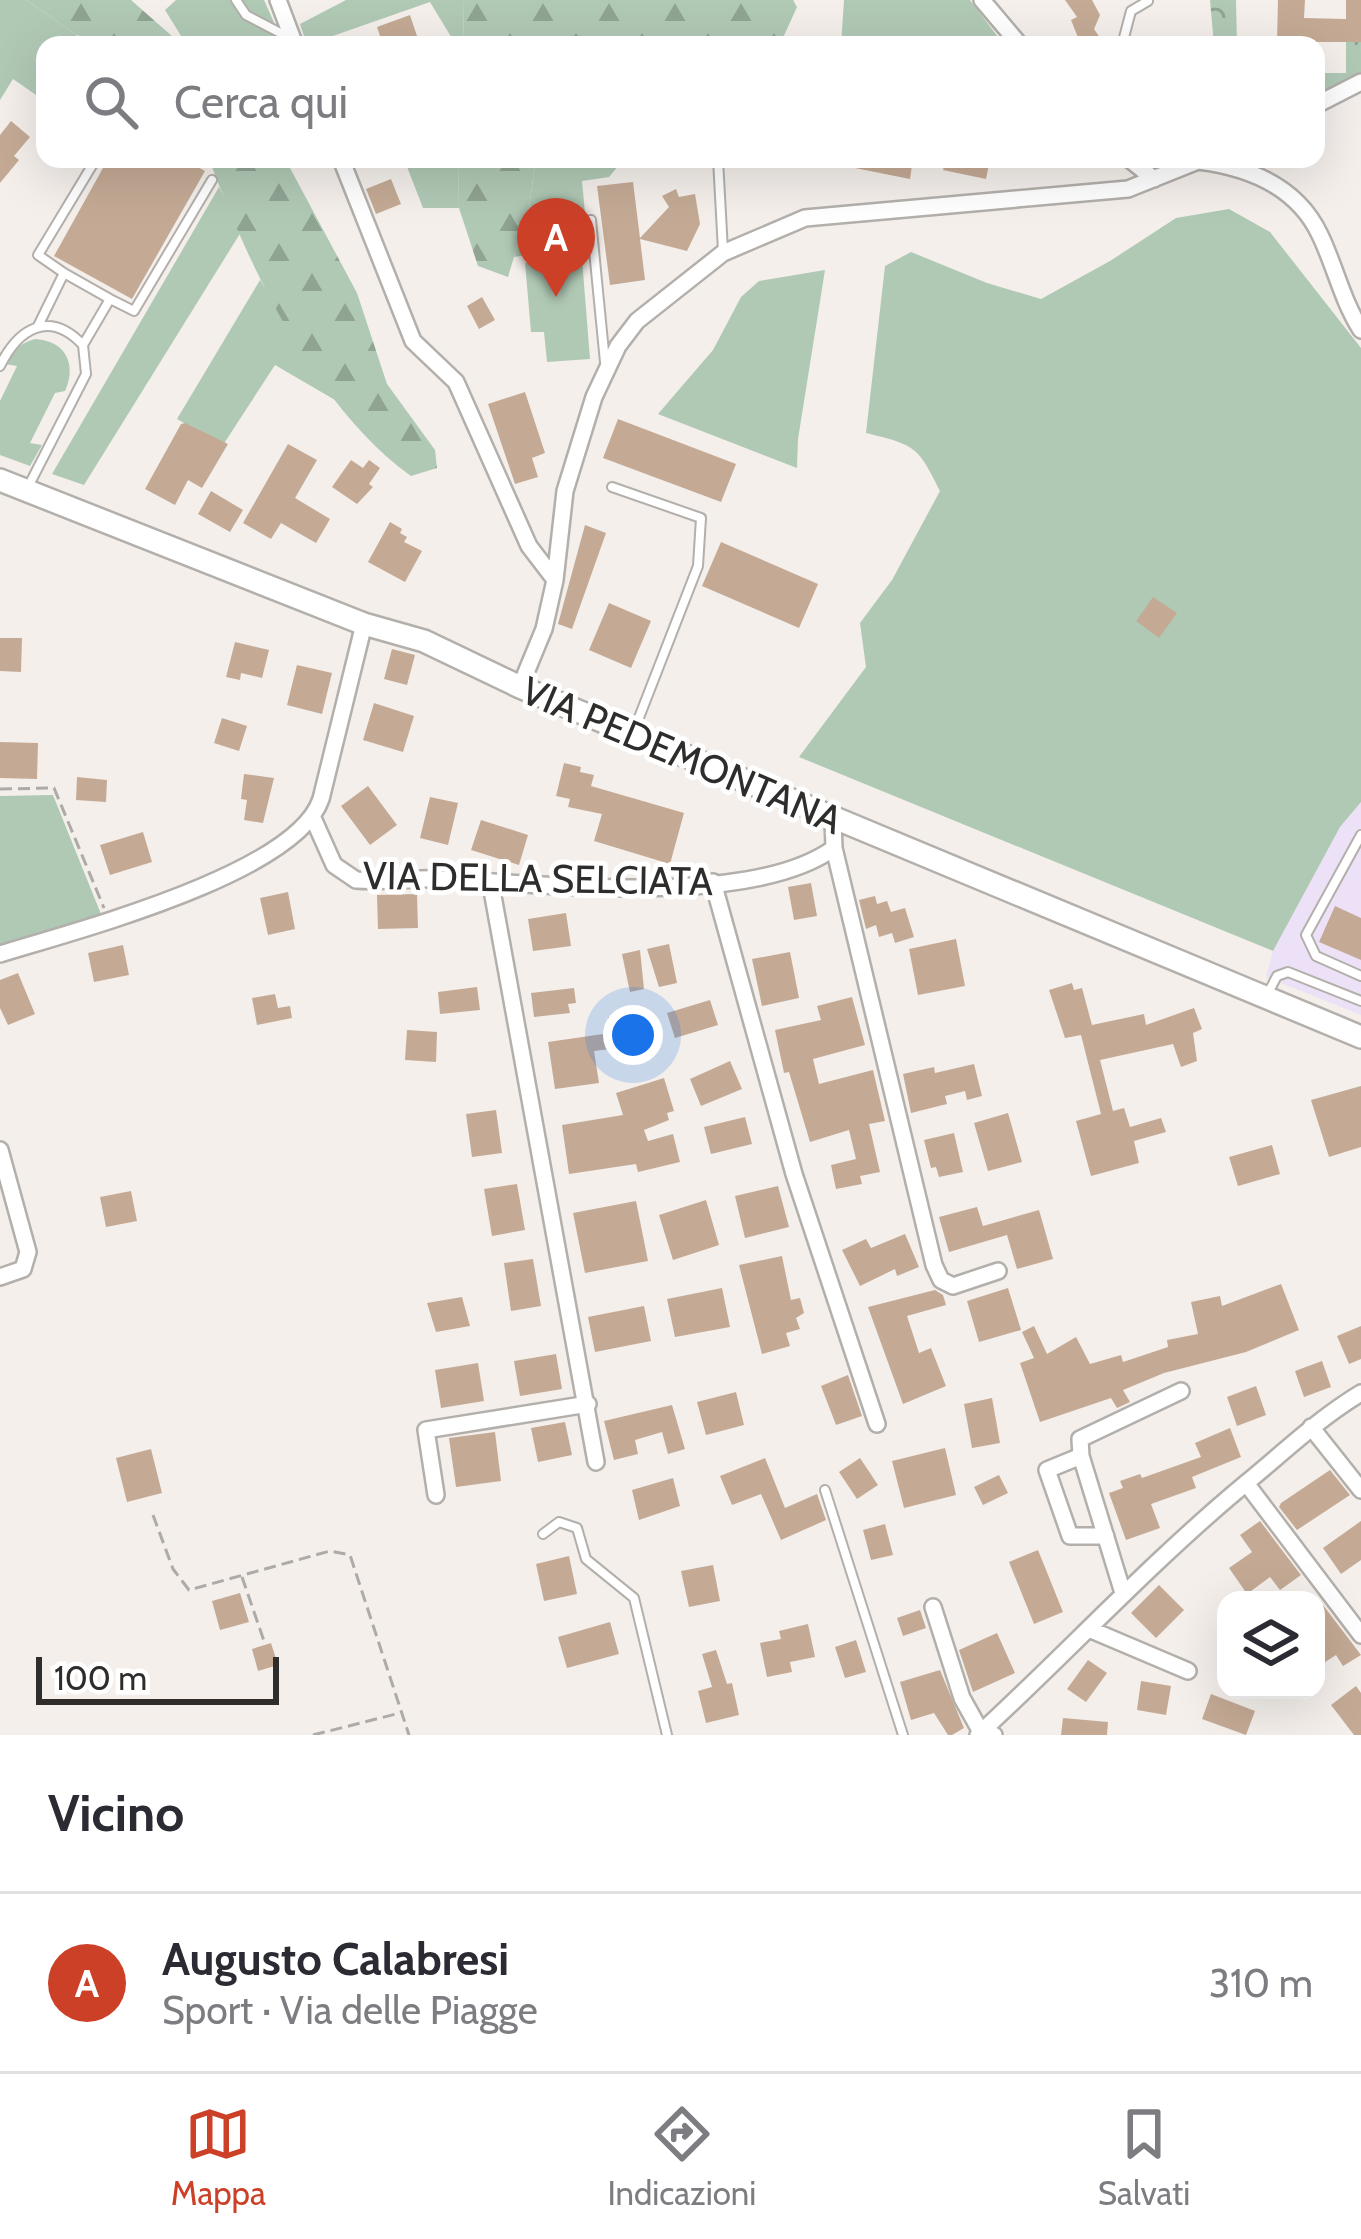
<!DOCTYPE html>
<html lang="it">
<head>
<meta charset="utf-8">
<style>
	:root { --surface:#fff; --page:#f7f7f7; --text:#2b2b33; --muted:#7c7c81; --line:#e1e1e2; --accent:#cc4028 }
	body { margin:0; font-family:Cabin,sans-serif; background:var(--page); color:var(--text) }
	.controls { position:absolute; right:36px; bottom:36px; display:grid; overflow:hidden; border-radius:24px; box-shadow:0 12px 48px #0002 }
	.controls button { width:108px; height:108px; display:grid; place-items:center; padding:0; border:0; border-bottom:3px solid var(--line); background:var(--surface); color:var(--text); font:60px sans-serif }
	.scale { position:absolute; left:36px; bottom:30px; width:243px; box-sizing:border-box; padding-left:12px; border:6px solid #2e2d2b; border-top:0; font-size:33px; line-height:42px; white-space:nowrap; color:#2e2d2b; -webkit-text-stroke:9px #fff; paint-order:stroke }
	.you { position:absolute; left:633px; top:1035px; width:42px; height:42px; margin:-30px; border:9px solid #fff; border-radius:50%; background:#1a73e8; box-shadow:0 0 0 18px #1a73e833 }
	.badge { display:grid; place-items:center; width:78px; height:78px; border-radius:50%; background:var(--accent); color:#fff; font-size:39px; font-weight:700 }
	.pin { position:absolute; translate:-50% -99px; filter:drop-shadow(0 3px 6px #0008) }
	.pin::after { content:''; position:absolute; top:63px; width:42px; height:36px; background:inherit; clip-path:polygon(0 0,100% 0,50% 100%) }
	.list { margin:0; padding:0; list-style:none }
	h2 { display:flex; justify-content:space-between; align-items:center; height:156px; margin:0; padding:0 48px; font-size:51px }
	h2 small { font-size:39px; font-weight:400; color:var(--muted) }
	.list li { display:grid; grid-template-columns:78px 1fr auto; gap:36px; align-items:center; box-sizing:border-box; height:180px; padding:0 48px; border-top:3px solid var(--line) }
	.list b { display:block; font-size:45px; white-space:nowrap }
	.list p { margin:0; font-size:39px; white-space:nowrap; color:var(--muted) }
	.list em { font-size:39px; font-style:normal; color:var(--muted) }
	.icon { flex:none; width:66px; height:66px; fill:none; stroke:currentColor; stroke-width:2; stroke-linecap:round; stroke-linejoin:round }
	.map { position:relative; flex:none; width:1361px; height:1735px; overflow:hidden }
	.search { position:absolute; background:var(--surface); box-shadow:0 12px 48px #0002; left:36px; right:36px; top:36px; height:132px; display:flex; align-items:center; gap:30px; box-sizing:border-box; padding:0 42px; border-radius:24px; color:var(--muted); font-size:45px }
	.sheet { height:336px; background:var(--surface) }
	nav { display:flex; justify-content:space-around; align-items:center; box-sizing:border-box; height:168px; border-top:3px solid var(--line); background:var(--surface); font-size:33px; color:var(--muted) }
	nav a { display:grid; justify-items:center; gap:6px }
	nav .on { color:var(--accent) }
	.map>svg:first-child { display:block }
	.education { fill:#ece1f6 }
	.grass { fill:#b0c9b5 }
	.forest { fill:url(#forest-firs) }
	.park { fill:url(#park-crowns) }
	.building { fill:#c4aa95 }
	.lines { fill:none; stroke-linecap:round; stroke-linejoin:round }
	.lane-casing { stroke:#b3afab; stroke-width:12 }
	.street-casing { stroke:#b3afab; stroke-width:20 }
	.secondary-casing { stroke:#b3afab; stroke-width:26 }
	.path { stroke:#adaaa7; stroke-width:3; stroke-dasharray:12 6; stroke-linecap:butt }
	.lane { stroke:#fff; stroke-width:8 }
	.street { stroke:#fff; stroke-width:15 }
	.secondary { stroke:#fff; stroke-width:21 }
	.labels { text-anchor:middle; dominant-baseline:central; stroke-width:10; stroke-linejoin:round; paint-order:stroke }
	.street-label { font-size:39px; fill:#2e2d2b; stroke:#fff }
</style>
</head>
<body>
<div class="map">
<svg width="1361" height="1735" viewBox="0 0 1361 1735">
	<defs>
		<pattern id="forest-firs" width="22" height="20" patternUnits="userSpaceOnUse" patternTransform="scale(3)"><rect width="22" height="20" fill="#b0c9b5"/><path d="M5 1l3.5 6h-7zM16 11l3.5 6h-7z" fill="#90a493"/></pattern>
		<pattern id="park-crowns" width="20" height="18" patternUnits="userSpaceOnUse" patternTransform="scale(3)"><rect width="20" height="18" fill="#b0c9b5"/><path d="M2 6a3 3 0 1 1 6 0M12 15a3 3 0 1 1 6 0" fill="none" stroke="#90a493"/></pattern>
	</defs>
	<rect width="100%" height="100%" fill="#f4efeb"/>
	<path class="education" d="M 1361,802 L 1361,1015 L 1266,977 L 1273,951 L 1340,827 Z"/>
	<path class="grass" d="M 0,0 L 26,0 L 77,35 L 70,45 L 45,45 L 45,87 L 39,97 L 13,79 L 0,100 Z
		M 176,0 L 264,0 L 284,45 L 220,45 L 183,39 L 165,10 Z
		M 346,0 L 463,0 L 464,45 L 456,45 L 430,2 L 307,45 L 300,24 Z
		M 844,0 L 970,0 L 1004,45 L 841,45 Z
		M 404,159 L 458,159 L 459,208 L 423,208 Z
		M 536,159 L 624,159 L 609,177 L 582,181 L 588,246 L 514,257 L 529,207 Z
		M 219,187 L 241,232 L 84,485 L 52,474 Z
		M 1229,209 L 1270,232 L 1361,348 L 1361,802 L 1340,827 L 1273,951 L 799,757 L 866,667 L 860,623 L 892,580 L 940,491 C 918,446 915,445 866,433 L 885,266 L 911,252 L 987,283 L 1041,299 L 1110,261 L 1176,218 Z
		M 582,259 L 590,359 L 547,362 L 544,332 L 531,332 L 525,263 Z
		M 825,270 L 798,439 L 797,468 L 658,414 L 713,350 L 741,297 L 759,281 Z
		M 260,280 L 335,400 L 275,365 L 223,445 L 177,419 Z
		M 35,339 C 66,341 77,364 65,391 L 55,393 L 30,443 L 42,445 L 30,466 L 0,455 L 0,401 L 17,366 L 5,364 C 13,351 20,343 35,339 Z
		M 53,795 L 101,914 L 0,947 L 0,796 Z"/>
	<path class="forest" d="M 26,0 L 131,0 L 173,37 L 220,45 L 105,45 L 77,35 Z
		M 463,0 L 793,0 L 797,7 L 782,40 L 769,45 L 464,45 Z
		M 209,159 L 289,159 L 290,168 L 357,293 L 387,384 L 435,450 L 437,468 L 411,476 C 315,407 249,267 209,159 Z
		M 458,159 L 536,159 L 529,207 L 508,277 L 478,266 L 459,208 Z"/>
	<path class="park" d="M 1210,0 L 1236,0 L 1237,45 L 1214,45 Z
		M 1346,42 L 1361,42 L 1361,78 L 1326,96 L 1316,88 L 1316,73 L 1346,73 Z"/>
	<path class="building" d="M 1065,0 L 1092,0 L 1100,15 L 1094,29 L 1105,45 L 1081,45 L 1071,20 L 1077,17 Z
		M 1278,0 L 1305,0 L 1304,18 L 1346,19 L 1346,0 L 1361,0 L 1361,42 L 1277,42 Z
		M 410,15 L 419,42 L 383,45 L 377,27 Z
		M 11,121 L 30,137 L 14,156 L 19,160 L 0,183 L 0,135 Z
		M 108,159 L 183,159 L 205,171 L 132,299 L 54,256 Z
		M 841,159 L 913,159 L 910,179 L 840,165 Z
		M 946,159 L 990,159 L 986,179 L 943,170 Z
		M 391,179 L 401,204 L 376,214 L 366,189 Z
		M 633,182 L 640,238 L 669,207 L 662,196 L 676,189 L 679,197 L 695,194 L 700,224 L 687,251 L 640,239 L 645,280 L 610,285 L 597,186 Z
		M 482,297 L 495,320 L 479,329 L 467,306 Z
		M 525,392 L 545,453 L 532,458 L 538,477 L 515,484 L 488,404 Z
		M 618,419 L 736,464 L 721,502 L 603,458 Z
		M 185,423 L 228,444 L 202,488 L 188,480 L 175,505 L 145,489 L 181,424 Z
		M 288,444 L 317,460 L 295,498 L 330,519 L 316,543 L 281,523 L 271,539 L 243,523 Z
		M 351,460 L 363,468 L 369,460 L 380,468 L 369,484 L 373,487 L 357,504 L 332,487 Z
		M 211,491 L 243,510 L 230,532 L 198,514 Z
		M 390,522 L 402,529 L 400,533 L 407,537 L 404,542 L 422,551 L 405,582 L 368,562 Z
		M 585,525 L 606,533 L 572,629 L 558,624 Z
		M 721,542 L 818,584 L 799,628 L 702,586 Z
		M 1153,597 L 1177,613 L 1159,638 L 1136,621 Z
		M 609,603 L 651,621 L 631,668 L 589,650 Z
		M 0,638 L 22,638 L 21,672 L 0,671 Z
		M 235,642 L 269,650 L 262,678 L 241,673 L 240,680 L 226,677 Z
		M 392,649 L 415,655 L 407,685 L 384,679 Z
		M 297,665 L 332,673 L 322,714 L 287,705 Z
		M 374,703 L 414,716 L 403,752 L 363,740 Z
		M 222,718 L 247,726 L 239,751 L 214,743 Z
		M 0,742 L 38,743 L 37,779 L 0,778 Z
		M 564,763 L 581,767 L 580,772 L 594,775 L 591,786 L 684,813 L 670,864 L 594,841 L 602,814 L 568,807 L 570,799 L 556,796 Z
		M 244,774 L 274,778 L 263,823 L 244,820 L 247,800 L 241,799 Z
		M 77,777 L 107,780 L 106,802 L 76,800 Z
		M 368,786 L 397,825 L 370,845 L 341,806 Z
		M 430,797 L 458,803 L 448,845 L 420,838 Z
		M 481,820 L 528,835 L 519,865 L 471,850 Z
		M 143,832 L 152,862 L 110,875 L 100,845 Z
		M 811,883 L 817,916 L 794,920 L 788,887 Z
		M 288,892 L 295,929 L 268,935 L 260,898 Z
		M 417,894 L 418,928 L 378,929 L 377,895 Z
		M 875,896 L 877,904 L 887,901 L 891,912 L 905,908 L 914,937 L 895,943 L 892,933 L 879,937 L 876,925 L 866,929 L 859,900 Z
		M 1335,906 L 1361,918 L 1361,960 L 1319,942 Z
		M 566,913 L 571,946 L 533,951 L 528,919 Z
		M 956,939 L 965,986 L 918,995 L 909,949 Z
		M 669,944 L 677,983 L 659,987 L 647,949 Z
		M 123,945 L 129,975 L 94,982 L 88,953 Z
		M 640,950 L 644,989 L 630,992 L 622,954 Z
		M 790,952 L 799,998 L 762,1006 L 752,959 Z
		M 18,973 L 35,1014 L 8,1025 L 0,1008 L 0,980 Z
		M 1072,983 L 1074,990 L 1082,988 L 1092,1025 L 1144,1014 L 1146,1025 L 1194,1008 L 1202,1029 L 1193,1033 L 1197,1061 L 1181,1067 L 1173,1044 L 1100,1060 L 1113,1111 L 1124,1108 L 1130,1127 L 1161,1118 L 1166,1132 L 1134,1141 L 1139,1163 L 1091,1176 L 1076,1121 L 1101,1114 L 1081,1035 L 1065,1038 L 1049,990 Z
		M 477,987 L 480,1010 L 440,1014 L 438,992 Z
		M 574,988 L 576,1003 L 568,1004 L 570,1013 L 534,1017 L 531,993 Z
		M 275,994 L 278,1008 L 290,1006 L 292,1018 L 257,1025 L 252,998 Z
		M 852,997 L 865,1045 L 813,1059 L 819,1084 L 873,1070 L 885,1121 L 869,1124 L 880,1172 L 860,1176 L 862,1184 L 836,1189 L 831,1165 L 856,1159 L 849,1130 L 810,1142 L 789,1072 L 784,1073 L 775,1030 L 821,1020 L 817,1006 Z
		M 710,1000 L 718,1025 L 675,1038 L 667,1013 Z
		M 643,1013 L 651,1044 L 594,1051 L 599,1083 L 555,1089 L 548,1042 L 610,1033 L 608,1017 Z
		M 407,1030 L 437,1032 L 436,1062 L 405,1060 Z
		M 730,1061 L 742,1089 L 701,1106 L 690,1079 Z
		M 974,1064 L 982,1096 L 967,1100 L 965,1091 L 945,1096 L 947,1104 L 911,1113 L 903,1074 L 934,1067 L 935,1073 Z
		M 664,1078 L 674,1111 L 667,1113 L 669,1120 L 644,1130 L 648,1141 L 673,1134 L 680,1162 L 638,1172 L 636,1164 L 569,1174 L 562,1125 L 623,1115 L 616,1093 Z
		M 1361,1086 L 1361,1147 L 1329,1157 L 1311,1100 Z
		M 496,1110 L 502,1153 L 472,1157 L 466,1114 Z
		M 1008,1113 L 1022,1162 L 988,1171 L 974,1123 Z
		M 745,1117 L 752,1144 L 711,1154 L 704,1127 Z
		M 954,1133 L 963,1172 L 939,1177 L 936,1167 L 931,1168 L 924,1140 Z
		M 1272,1145 L 1280,1174 L 1238,1186 L 1229,1157 Z
		M 517,1184 L 525,1230 L 492,1236 L 484,1189 Z
		M 778,1186 L 789,1227 L 745,1238 L 735,1196 Z
		M 131,1191 L 137,1221 L 106,1227 L 100,1197 Z
		M 706,1200 L 719,1245 L 673,1260 L 659,1215 Z
		M 636,1201 L 648,1261 L 585,1273 L 573,1213 Z
		M 977,1207 L 983,1226 L 1039,1210 L 1053,1259 L 1017,1269 L 1007,1235 L 949,1252 L 939,1217 Z
		M 905,1234 L 919,1267 L 897,1276 L 895,1269 L 860,1286 L 842,1250 L 866,1239 L 871,1248 Z
		M 782,1256 L 791,1300 L 800,1298 L 804,1313 L 796,1318 L 800,1329 L 786,1333 L 790,1346 L 762,1354 L 739,1265 Z
		M 533,1259 L 541,1306 L 511,1311 L 504,1263 Z
		M 1281,1284 L 1299,1330 L 1246,1352 L 1164,1373 L 1123,1390 L 1130,1402 L 1117,1408 L 1111,1398 L 1040,1422 L 1020,1363 L 1034,1358 L 1022,1332 L 1034,1326 L 1047,1354 L 1076,1337 L 1090,1364 L 1121,1355 L 1123,1362 L 1168,1347 L 1167,1340 L 1198,1334 L 1191,1302 L 1220,1296 L 1222,1306 Z
		M 722,1288 L 730,1327 L 675,1337 L 667,1299 Z
		M 1008,1288 L 1021,1330 L 979,1342 L 967,1301 Z
		M 935,1290 L 943,1295 L 946,1305 L 907,1316 L 919,1353 L 931,1348 L 946,1386 L 903,1404 L 868,1307 Z
		M 462,1297 L 470,1326 L 436,1332 L 427,1303 Z
		M 644,1306 L 651,1341 L 595,1352 L 588,1317 Z
		M 1361,1326 L 1361,1359 L 1349,1364 L 1337,1336 Z
		M 556,1354 L 562,1389 L 520,1396 L 514,1361 Z
		M 1322,1361 L 1331,1387 L 1304,1397 L 1295,1371 Z
		M 478,1363 L 484,1401 L 441,1408 L 435,1370 Z
		M 848,1375 L 862,1416 L 836,1425 L 821,1386 Z
		M 1256,1386 L 1266,1415 L 1237,1426 L 1227,1397 Z
		M 736,1392 L 744,1425 L 706,1435 L 697,1402 Z
		M 992,1398 L 1000,1443 L 972,1448 L 964,1404 Z
		M 672,1405 L 685,1449 L 668,1454 L 662,1432 L 635,1440 L 638,1454 L 614,1460 L 604,1421 Z
		M 565,1422 L 572,1455 L 538,1462 L 531,1428 Z
		M 1230,1428 L 1241,1457 L 1192,1477 L 1196,1488 L 1151,1504 L 1160,1528 L 1126,1540 L 1109,1493 L 1123,1488 L 1120,1481 L 1140,1474 L 1142,1478 L 1201,1457 L 1195,1443 Z
		M 495,1432 L 501,1481 L 456,1487 L 449,1438 Z
		M 945,1448 L 956,1495 L 904,1508 L 892,1461 Z
		M 151,1449 L 162,1493 L 127,1502 L 116,1458 Z
		M 765,1458 L 785,1508 L 817,1494 L 826,1520 L 781,1540 L 761,1494 L 732,1505 L 720,1476 Z
		M 860,1458 L 878,1485 L 857,1499 L 839,1472 Z
		M 1330,1470 L 1350,1495 L 1297,1530 L 1279,1507 L 1281,1503 Z
		M 999,1475 L 1008,1493 L 983,1505 L 974,1487 Z
		M 673,1478 L 680,1506 L 639,1520 L 632,1490 Z
		M 1260,1521 L 1301,1575 L 1280,1590 L 1270,1577 L 1247,1594 L 1229,1568 L 1252,1552 L 1240,1535 Z
		M 1361,1521 L 1361,1560 L 1341,1574 L 1323,1548 Z
		M 885,1524 L 893,1555 L 871,1560 L 863,1530 Z
		M 1038,1550 L 1063,1612 L 1034,1624 L 1009,1562 Z
		M 569,1556 L 577,1594 L 544,1601 L 536,1564 Z
		M 713,1565 L 720,1601 L 689,1607 L 681,1571 Z
		M 1159,1585 L 1184,1610 L 1156,1638 L 1131,1613 Z
		M 240,1593 L 249,1622 L 220,1630 L 212,1601 Z
		M 1323,1605 L 1361,1655 L 1343,1666 L 1336,1655 L 1316,1668 L 1316,1610 Z
		M 920,1610 L 926,1628 L 903,1636 L 897,1618 Z
		M 610,1622 L 619,1654 L 567,1668 L 558,1637 Z
		M 808,1624 L 815,1657 L 790,1662 L 792,1672 L 767,1677 L 760,1643 L 781,1639 L 779,1631 Z
		M 997,1633 L 1015,1673 L 973,1692 L 959,1650 Z
		M 856,1640 L 866,1672 L 845,1678 L 835,1647 Z
		M 271,1643 L 278,1665 L 258,1671 L 252,1649 Z
		M 716,1650 L 727,1684 L 732,1683 L 739,1715 L 706,1723 L 698,1691 L 712,1687 L 702,1654 Z
		M 1088,1660 L 1107,1673 L 1086,1702 L 1067,1689 Z
		M 940,1670 L 964,1728 L 952,1735 L 948,1735 L 934,1713 L 911,1720 L 900,1682 Z
		M 1141,1681 L 1171,1686 L 1166,1715 L 1137,1710 Z
		M 1356,1686 L 1361,1693 L 1361,1735 L 1354,1735 L 1331,1705 Z
		M 1211,1694 L 1255,1711 L 1246,1735 L 1202,1719 Z
		M 1063,1718 L 1108,1722 L 1107,1735 L 1061,1735 Z"/>
	<g class="lines">
		<defs>
			<path id="lane" d="M 236,0 L 246,15 L 292,39
				M 1122,45 L 1131,11 L 1148,1
				M 718,159 L 723,251
				M 591,220 L 605,362
				M 64,273 L 110,299
				M 38,326 L 64,273 L 38,255 L 96,159
				M 83,345 L 110,299 L 134,311 L 212,180
				M 0,366 C 18,329 49,309 83,345 L 86,374 L 27,489
				M 612,487 L 701,518 L 698,566 L 633,733
				M 1361,835 L 1306,935 L 1316,956 L 1361,976
				M 1267,995 L 1277,976 L 1288,972 L 1361,1001
				M 825,1490 L 903,1735
				M 543,1534 L 559,1522 L 577,1528 L 586,1559 L 634,1598 L 667,1735"/>
			<path id="street" d="M 278,0 L 295,45
				M 982,0 L 1020,45
				M 1316,105 L 1361,82
				M 341,159 L 413,341 L 456,382 L 529,546 L 555,580
				M 1129,159 L 1154,179
				M 1198,161 C 1248,167 1297,186 1320,235 C 1335,266 1342,300 1361,330
				M 520,687 L 544,629 L 555,580 L 565,491 L 594,397 L 618,346 L 637,321 L 723,253 L 805,218 L 1128,189 L 1203,159
				M 313,818 L 334,865 L 356,880 C 384,882 412,878 440,879 C 542,883 750,909 834,848 L 833,819
				M 834,848 L 934,1265 L 941,1280 L 953,1286 L 998,1271
				M 713,882 L 794,1174 L 877,1424
				M 491,885 L 596,1462
				M 0,954 C 74,931 296,874 321,799 L 364,624
				M 0,1150 L 28,1252 L 23,1269 L 0,1277
				M 1311,1427 L 1361,1490
				M 1081,1456 L 1047,1470 L 1070,1536 L 1106,1536
				M 1246,1483 L 1361,1635
				M 436,1495 L 426,1430 L 588,1404
				M 1123,1593 L 1081,1456 L 1080,1439 L 1181,1391
				M 933,1607 L 962,1698 L 981,1732 L 994,1735
				M 1089,1629 L 1188,1671
				M 978,1735 C 1068,1652 1151,1562 1245,1484 C 1284,1452 1318,1419 1361,1393"/>
			<path id="secondary" d="M 0,480 L 364,624 L 424,641 L 520,687 L 1361,1037"/>
		</defs>
		<use href="#lane" class="lane-casing"/>
		<use href="#street" class="street-casing"/>
		<use href="#secondary" class="secondary-casing"/>
		<path class="path" d="M 0,789 L 54,788 L 104,908
			M 153,1515 L 173,1569 L 189,1590 L 330,1551 L 350,1555 L 409,1735
			M 242,1577 L 264,1641
			M 313,1735 L 400,1713"/>
		<use href="#lane" class="lane"/>
		<use href="#street" class="street"/>
		<use href="#secondary" class="secondary"/>
	</g>
	<g class="labels">
		<g class="street-label">
			<text transform="translate(682 755) rotate(23)">VIA PEDEMONTANA</text>
			<text transform="translate(538 878) rotate(1)">VIA DELLA SELCIATA</text>
		</g>
	</g>
</svg>
<div class="controls">
<button><svg class="icon" aria-label="layers" viewBox="0 0 24 24"><path d="M12 4l9 5-9 5-9-5zM3 14l9 5 9-5"/></svg></button>
</div>
<div class="scale">100 m</div>
<div class="you"></div>
<div class="pin badge" style="left:556px;top:297px">A</div>
<div class="search"><svg class="icon" aria-label="search" viewBox="0 0 24 24"><circle cx="10" cy="10" r="6"/><path d="M15 15l6 6"/></svg>Cerca qui</div>
</div>
<section class="sheet">
<h2>Vicino<small></small></h2>
<ul class="list">
<li><span class="badge">A</span><div><b>Augusto Calabresi</b><p>Sport · Via delle Piagge</p></div><em>310 m</em></li>
</ul>
</section>
<nav>
<a class="on"><svg class="icon" aria-label="map" viewBox="0 0 24 24"><path d="M3 6l6-2 6 2 6-2v14l-6 2-6-2-6 2zM9 4v14M15 6v14"/></svg>Mappa</a>
<a><svg class="icon" aria-label="directions" viewBox="0 0 24 24"><path d="M12 3l9 9-9 9-9-9zM9 14v-3h6M13 9l2 2-2 2"/></svg>Indicazioni</a>
<a><svg class="icon" aria-label="saved" viewBox="0 0 24 24"><path d="M7 4h10v16l-5-4-5 4z"/></svg>Salvati</a>
</nav>
</body>
</html>
